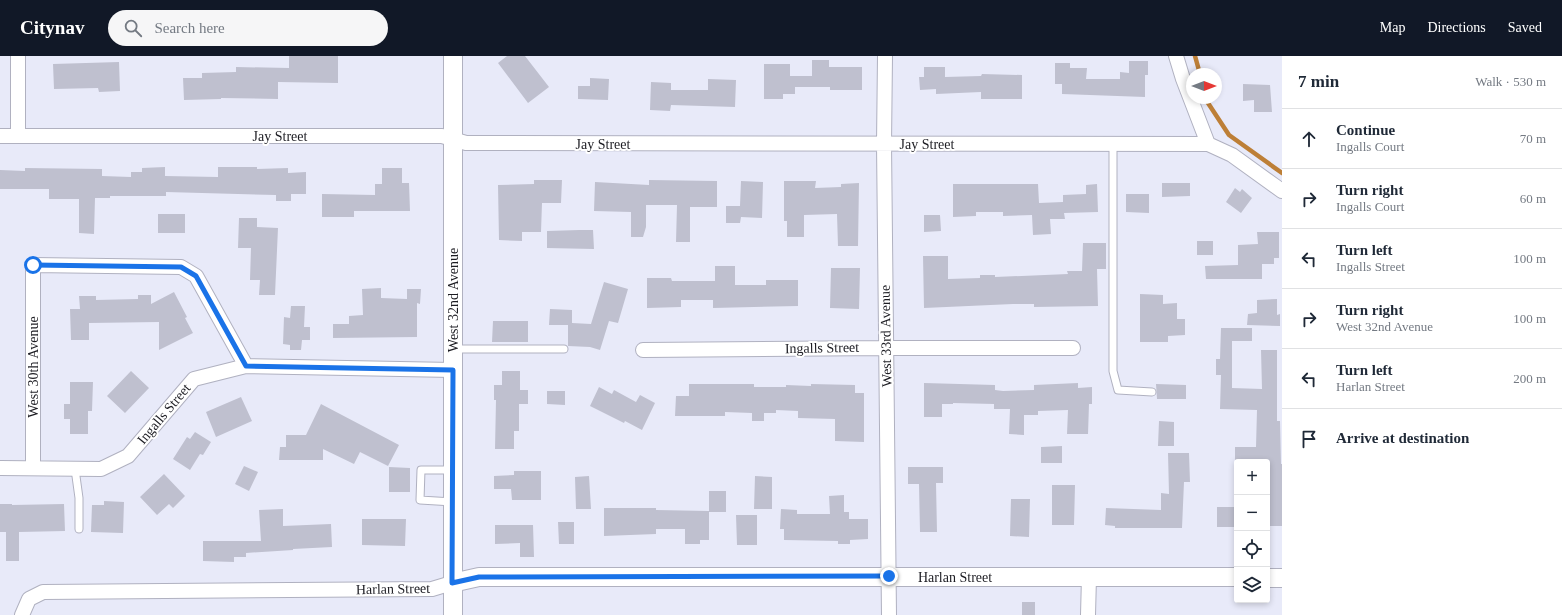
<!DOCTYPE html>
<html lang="en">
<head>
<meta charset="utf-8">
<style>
	:root { --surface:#fff; --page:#f6f6f7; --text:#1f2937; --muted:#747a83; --line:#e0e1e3; --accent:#111827 }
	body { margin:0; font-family:Georgia,serif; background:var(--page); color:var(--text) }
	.controls { position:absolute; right:12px; bottom:12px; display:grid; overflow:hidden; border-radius:4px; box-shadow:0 2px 6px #0003 }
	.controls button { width:36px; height:36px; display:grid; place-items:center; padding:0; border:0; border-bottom:1px solid var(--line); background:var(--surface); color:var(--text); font:20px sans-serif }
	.compass { position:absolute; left:1186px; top:12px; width:36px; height:36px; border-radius:50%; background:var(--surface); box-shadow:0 2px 6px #0003; rotate:90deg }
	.stop { position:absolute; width:12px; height:12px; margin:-9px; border:3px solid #1a73e8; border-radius:50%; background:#fff }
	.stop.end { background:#1a73e8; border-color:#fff; box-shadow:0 1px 4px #0008 }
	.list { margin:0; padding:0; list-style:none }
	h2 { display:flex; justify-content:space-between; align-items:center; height:52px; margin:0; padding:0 16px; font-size:17px }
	h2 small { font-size:13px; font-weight:400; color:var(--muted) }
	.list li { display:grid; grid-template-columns:26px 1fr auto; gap:12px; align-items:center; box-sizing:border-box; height:60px; padding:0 16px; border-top:1px solid var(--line) }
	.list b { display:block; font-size:15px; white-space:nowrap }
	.list p { margin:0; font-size:13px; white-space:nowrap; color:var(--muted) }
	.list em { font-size:13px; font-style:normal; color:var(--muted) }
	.icon { flex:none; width:22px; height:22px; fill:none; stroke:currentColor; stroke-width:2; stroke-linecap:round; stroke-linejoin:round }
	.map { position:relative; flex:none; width:1282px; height:559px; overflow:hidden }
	header { display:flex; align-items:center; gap:24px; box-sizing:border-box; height:56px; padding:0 20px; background:var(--accent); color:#fff }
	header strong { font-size:19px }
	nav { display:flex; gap:22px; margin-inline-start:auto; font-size:14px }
	.search { width:280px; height:36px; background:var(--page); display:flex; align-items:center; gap:10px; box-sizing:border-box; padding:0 14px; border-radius:22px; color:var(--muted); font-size:15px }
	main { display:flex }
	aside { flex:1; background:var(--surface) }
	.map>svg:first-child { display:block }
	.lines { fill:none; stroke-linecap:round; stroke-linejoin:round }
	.stream { stroke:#bd7f37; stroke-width:4.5 }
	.building { fill:#bfc0cf }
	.service-casing { stroke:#b0b1c0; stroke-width:9 }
	.minor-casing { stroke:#b0b1c0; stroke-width:16 }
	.tertiary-casing { stroke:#b0b1c0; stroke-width:20 }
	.service { stroke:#fff; stroke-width:7 }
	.minor { stroke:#fff; stroke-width:14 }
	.tertiary { stroke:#fff; stroke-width:18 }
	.route { stroke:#1a73e8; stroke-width:5 }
	.labels { text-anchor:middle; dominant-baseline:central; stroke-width:4; stroke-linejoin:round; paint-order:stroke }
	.street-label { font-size:14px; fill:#1c1c22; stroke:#fff }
</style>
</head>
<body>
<header>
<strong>Citynav</strong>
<div class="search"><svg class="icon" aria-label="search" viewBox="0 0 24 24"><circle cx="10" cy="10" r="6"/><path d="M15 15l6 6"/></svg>Search here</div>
<nav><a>Map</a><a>Directions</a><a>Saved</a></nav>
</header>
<main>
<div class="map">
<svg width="1282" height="559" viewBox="0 0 1282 559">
	<rect width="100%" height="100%" fill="#e8eaf9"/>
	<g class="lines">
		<path class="stream" d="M 1195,0 L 1200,18
			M 1207,42 L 1208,47 L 1229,79 L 1282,117"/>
	</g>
	<path class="building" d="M 289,0 L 338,0 L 338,27 L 278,26 L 278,43 L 221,42 L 221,43 L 184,44 L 183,22 L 202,22 L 202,17 L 236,16 L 236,11 L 289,12 Z
		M 507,0 L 525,0 L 549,31 L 528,47 L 498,7 Z
		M 812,4 L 829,4 L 829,11 L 862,11 L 862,34 L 830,34 L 830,31 L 795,31 L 795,38 L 783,38 L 783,43 L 764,43 L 764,8 L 790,8 L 790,20 L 812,20 Z
		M 1129,5 L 1148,5 L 1148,19 L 1145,19 L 1145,41 L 1062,38 L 1062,28 L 1055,28 L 1055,7 L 1070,7 L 1070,12 L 1087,12 L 1086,23 L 1120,23 L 1120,16 L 1129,17 Z
		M 119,6 L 120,35 L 99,36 L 98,32 L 54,33 L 53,8 Z
		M 924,11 L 945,11 L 945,21 L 981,20 L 982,18 L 1022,19 L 1022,43 L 981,43 L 981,36 L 936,38 L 936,33 L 920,34 L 919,21 L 924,21 Z
		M 590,22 L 609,23 L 608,44 L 578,43 L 578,30 L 590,30 Z
		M 708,23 L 736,24 L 735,51 L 671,49 L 670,55 L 650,54 L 651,26 L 671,27 L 671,34 L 708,34 Z
		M 1243,28 L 1270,29 L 1272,56 L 1254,56 L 1254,44 L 1243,45 Z
		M 165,111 L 165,120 L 218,121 L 218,111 L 257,111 L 257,113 L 288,112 L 288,117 L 306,116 L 306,138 L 291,138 L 291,145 L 276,145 L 276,139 L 166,136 L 166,140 L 110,140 L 110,142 L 95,142 L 94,178 L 79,177 L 79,143 L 49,143 L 49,133 L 0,133 L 0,114 L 25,115 L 25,112 L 102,113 L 102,120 L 131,121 L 131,116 L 142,116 L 142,112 Z
		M 382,112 L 402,112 L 402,127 L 409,127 L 410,155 L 354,155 L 354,161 L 322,161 L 322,138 L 375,139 L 375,128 L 382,128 Z
		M 534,124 L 562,124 L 561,147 L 542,147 L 541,176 L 522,176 L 522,185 L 499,184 L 498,129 L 534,128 Z
		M 649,124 L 717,125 L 717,151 L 690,151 L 690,186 L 676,186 L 677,149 L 646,149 L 646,171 L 643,181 L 631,181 L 631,156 L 594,155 L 595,126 L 649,129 Z
		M 741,125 L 763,126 L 762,162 L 741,161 L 740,167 L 726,167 L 726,150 L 740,150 Z
		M 784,125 L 816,125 L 815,132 L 841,131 L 841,128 L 859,127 L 858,190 L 838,190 L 837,158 L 804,159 L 804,181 L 787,181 L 787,165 L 784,165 Z
		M 1162,127 L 1190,127 L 1190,140 L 1162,141 Z
		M 953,128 L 1038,128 L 1039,147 L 1063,146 L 1063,139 L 1086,138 L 1086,129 L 1097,128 L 1098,156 L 1064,157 L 1065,163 L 1050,163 L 1051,178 L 1033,179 L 1032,159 L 1003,160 L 1003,156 L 976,156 L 976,160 L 953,161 Z
		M 1235,132 L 1240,136 L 1242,133 L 1252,142 L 1241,157 L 1226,146 Z
		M 1126,138 L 1149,138 L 1149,157 L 1126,156 Z
		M 158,158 L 185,158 L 185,177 L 158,177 Z
		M 924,159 L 940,159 L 941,175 L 924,176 Z
		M 239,162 L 257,162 L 257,171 L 278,172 L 275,239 L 259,239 L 260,224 L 250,224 L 251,192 L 238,192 Z
		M 579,174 L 593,174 L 594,193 L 547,192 L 547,175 Z
		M 1257,176 L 1279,176 L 1279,202 L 1274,202 L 1274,208 L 1262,208 L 1262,223 L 1206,223 L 1205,210 L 1238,209 L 1238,189 L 1258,188 Z
		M 1197,185 L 1213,185 L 1213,199 L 1197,199 Z
		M 1083,187 L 1106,187 L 1106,213 L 1097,213 L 1098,250 L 1034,251 L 1034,248 L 1013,248 L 924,252 L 923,200 L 948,200 L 948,223 L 980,222 L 980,219 L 995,219 L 995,221 L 1068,218 L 1067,215 L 1082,215 Z
		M 715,210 L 735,210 L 735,229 L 766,229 L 766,224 L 798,224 L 798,250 L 713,252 L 713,244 L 681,244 L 681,251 L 647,252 L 647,222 L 671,222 L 672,225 L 715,225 Z
		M 831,212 L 860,212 L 859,253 L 830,252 Z
		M 604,226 L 628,233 L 618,267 L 609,265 L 600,294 L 590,291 L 568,290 L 568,269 L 549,269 L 550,253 L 572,254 L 572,267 L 591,268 Z
		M 381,232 L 381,242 L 407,243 L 407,233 L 421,233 L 420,248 L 417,247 L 417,281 L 333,282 L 333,268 L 349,268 L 349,260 L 363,259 L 362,233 Z
		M 174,236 L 187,261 L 185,262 L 193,277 L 159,294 L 159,266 L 89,267 L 89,284 L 71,284 L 70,253 L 80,253 L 79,240 L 96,240 L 96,244 L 138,243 L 138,239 L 151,239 L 151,248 Z
		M 1140,238 L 1163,239 L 1163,248 L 1177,247 L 1177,263 L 1185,263 L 1185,279 L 1168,280 L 1168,286 L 1140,286 Z
		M 1277,243 L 1277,259 L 1280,258 L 1280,270 L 1247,269 L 1248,258 L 1257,257 L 1257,244 Z
		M 291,250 L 305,250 L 304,271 L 310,271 L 310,284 L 302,284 L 301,294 L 290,294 L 290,289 L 283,288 L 284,261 L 290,262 Z
		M 493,265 L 528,265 L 528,286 L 492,286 Z
		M 1221,272 L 1252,272 L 1252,285 L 1232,285 L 1232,332 L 1262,333 L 1261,294 L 1277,294 L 1277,365 L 1280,365 L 1281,408 L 1282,408 L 1282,470 L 1267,470 L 1267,406 L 1235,406 L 1235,391 L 1256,391 L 1257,354 L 1220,353 L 1221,319 L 1216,319 L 1216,303 L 1220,303 Z
		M 131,315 L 149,332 L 125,357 L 107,340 Z
		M 502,315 L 520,315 L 520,334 L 528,334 L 528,348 L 519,348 L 519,375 L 514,375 L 514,393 L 495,393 L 496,344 L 494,344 L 494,329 L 502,329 Z
		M 70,326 L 93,326 L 92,355 L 88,355 L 88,378 L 70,378 L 70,363 L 64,363 L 64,348 L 70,348 Z
		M 924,327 L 995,329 L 995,334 L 1003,335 L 1034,334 L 1034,329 L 1078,327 L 1078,332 L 1092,331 L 1092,348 L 1089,348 L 1088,378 L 1067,378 L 1068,354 L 1038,355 L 1038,359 L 1024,359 L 1024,379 L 1009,378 L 1010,353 L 994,353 L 994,348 L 953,347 L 953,348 L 942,348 L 942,361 L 924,361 Z
		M 689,328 L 754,328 L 754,331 L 786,331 L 786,329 L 811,330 L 811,328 L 855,329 L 855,337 L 864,337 L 864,386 L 835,385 L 835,363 L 798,362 L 798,355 L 776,354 L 776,357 L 764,357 L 764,365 L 752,365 L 752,357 L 725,356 L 725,360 L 675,360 L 676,340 L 689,340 Z
		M 1156,328 L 1186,329 L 1186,343 L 1157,343 Z
		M 599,331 L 612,338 L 614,334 L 636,346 L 640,339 L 655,347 L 642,374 L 625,365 L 624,367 L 590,350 Z
		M 547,335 L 565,335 L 565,349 L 547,348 Z
		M 241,341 L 252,365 L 216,381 L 206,356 Z
		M 321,348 L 399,389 L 388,410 L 360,396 L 354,408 L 323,393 L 323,404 L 279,404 L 280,391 L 286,391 L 286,379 L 306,379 Z
		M 1159,365 L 1174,366 L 1174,390 L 1158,390 Z
		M 195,376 L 211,386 L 203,399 L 200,398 L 190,414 L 173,403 L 187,381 L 190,383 Z
		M 1062,390 L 1062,407 L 1041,407 L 1041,391 Z
		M 1168,397 L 1189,397 L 1190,426 L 1184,426 L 1182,472 L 1115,472 L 1115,470 L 1105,469 L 1106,452 L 1161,454 L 1161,437 L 1169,438 Z
		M 244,410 L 258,416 L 249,435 L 235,428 Z
		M 389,411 L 410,412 L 410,436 L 389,436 Z
		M 908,411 L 943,411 L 943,427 L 936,427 L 937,476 L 920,476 L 919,428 L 908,428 Z
		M 514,415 L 541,415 L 541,444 L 512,444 L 511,433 L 494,433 L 494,420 L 514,419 Z
		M 164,418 L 185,440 L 173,452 L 169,448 L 157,459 L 140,441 Z
		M 589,420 L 591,453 L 576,453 L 575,421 Z
		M 755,420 L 772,421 L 772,453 L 754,453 Z
		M 1052,429 L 1075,429 L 1074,469 L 1052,469 Z
		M 709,435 L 726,435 L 726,456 L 709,456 Z
		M 844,439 L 844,456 L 849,456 L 849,463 L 868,463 L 868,483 L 850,484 L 850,488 L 838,488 L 838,485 L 784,484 L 784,473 L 780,473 L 781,453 L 797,454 L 797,458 L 830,458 L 829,440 Z
		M 1011,443 L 1030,443 L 1029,481 L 1010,480 Z
		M 104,445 L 124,446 L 123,477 L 91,476 L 92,449 L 104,449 Z
		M 0,448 L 12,448 L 12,449 L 64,448 L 65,475 L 19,476 L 19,505 L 6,505 L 6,476 L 0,476 Z
		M 1217,451 L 1237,451 L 1237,471 L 1217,471 Z
		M 604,452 L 656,452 L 656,454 L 709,455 L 709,484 L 700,484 L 700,488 L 685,488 L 685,473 L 656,473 L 656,478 L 604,480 Z
		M 283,453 L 283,470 L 331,468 L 332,491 L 293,493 L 293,494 L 246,497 L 246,501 L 234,501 L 234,506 L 203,505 L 203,485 L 261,485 L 259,454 Z
		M 736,459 L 757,459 L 757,489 L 737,489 Z
		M 362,463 L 406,463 L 405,490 L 362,489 Z
		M 558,466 L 574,466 L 574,488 L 559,488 Z
		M 495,469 L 533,469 L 534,501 L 520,501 L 520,487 L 495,488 Z
		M 1022,546 L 1035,546 L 1035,559 L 1022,559 Z"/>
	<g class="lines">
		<defs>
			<path id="service" d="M 1113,88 L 1113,315 L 1118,334 L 1152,336
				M 454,293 L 564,293
				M 75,413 L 79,442 L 79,473
				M 453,446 L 420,444 L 421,414 L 453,414"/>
			<path id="minor" d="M 885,0 L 884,88 L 889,559
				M 1176,0 L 1183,23 L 1208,88 L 1232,99 L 1282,135
				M 0,80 L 442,80 L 466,87 L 1208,88
				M 18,80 L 18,0
				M 643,294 L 886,292 L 1073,292
				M 0,412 L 101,413 L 128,400 L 194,323 L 246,310 L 453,314
				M 33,412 L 33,209 L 181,211 L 196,220 L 246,310
				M 22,559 L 29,543 L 43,536 L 432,533 L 452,527
				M 1088,559 L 1089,521"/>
			<path id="tertiary" d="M 1267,522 L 1282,522
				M 452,527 L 479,521 L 1237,521
				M 453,559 L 453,0"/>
		</defs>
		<use href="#service" class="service-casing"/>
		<use href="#minor" class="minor-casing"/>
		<use href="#tertiary" class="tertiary-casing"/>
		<use href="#service" class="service"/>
		<use href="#minor" class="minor"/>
		<use href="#tertiary" class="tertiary"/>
	</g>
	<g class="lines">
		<path class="route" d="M 33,209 L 181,211 L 196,220 L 246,310 L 453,314 L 452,527 L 479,521 L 889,520"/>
	</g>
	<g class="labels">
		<g class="street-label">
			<text x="280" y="80">Jay Street</text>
			<text x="603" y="88">Jay Street</text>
			<text x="927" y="88">Jay Street</text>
			<text transform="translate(453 244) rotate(-90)">West 32nd Avenue</text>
			<text transform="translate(886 280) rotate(-91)">West 33rd Avenue</text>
			<text transform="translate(822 292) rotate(-1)">Ingalls Street</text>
			<text transform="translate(33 311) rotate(-90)">West 30th Avenue</text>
			<text transform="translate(164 358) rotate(-50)">Ingalls Street</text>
			<text x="955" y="521">Harlan Street</text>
			<text transform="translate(393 533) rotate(-1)">Harlan Street</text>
		</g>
	</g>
</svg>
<div class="controls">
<button>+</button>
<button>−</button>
<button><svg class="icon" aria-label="locate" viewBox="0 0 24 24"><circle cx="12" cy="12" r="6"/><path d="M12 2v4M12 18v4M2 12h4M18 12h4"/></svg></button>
<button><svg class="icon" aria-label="layers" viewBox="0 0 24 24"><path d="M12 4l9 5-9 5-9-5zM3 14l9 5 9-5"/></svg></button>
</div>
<svg class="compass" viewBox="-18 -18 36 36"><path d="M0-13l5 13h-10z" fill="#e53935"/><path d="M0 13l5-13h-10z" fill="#747a83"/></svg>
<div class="stop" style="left:33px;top:209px"></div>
<div class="stop end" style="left:889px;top:520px"></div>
</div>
<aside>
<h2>7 min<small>Walk · 530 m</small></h2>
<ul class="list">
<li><svg class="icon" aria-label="ahead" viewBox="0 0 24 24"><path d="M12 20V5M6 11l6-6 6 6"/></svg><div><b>Continue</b><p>Ingalls Court</p></div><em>70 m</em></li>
<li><svg class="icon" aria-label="right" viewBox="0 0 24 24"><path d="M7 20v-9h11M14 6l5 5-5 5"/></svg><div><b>Turn right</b><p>Ingalls Court</p></div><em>60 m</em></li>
<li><svg class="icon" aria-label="left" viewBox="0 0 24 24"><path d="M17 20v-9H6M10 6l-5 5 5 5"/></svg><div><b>Turn left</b><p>Ingalls Street</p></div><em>100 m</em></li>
<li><svg class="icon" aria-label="right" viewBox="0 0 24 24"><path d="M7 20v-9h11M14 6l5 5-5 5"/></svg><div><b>Turn right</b><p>West 32nd Avenue</p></div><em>100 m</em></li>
<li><svg class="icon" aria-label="left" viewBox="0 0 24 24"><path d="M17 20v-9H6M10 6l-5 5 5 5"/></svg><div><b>Turn left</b><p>Harlan Street</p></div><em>200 m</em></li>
<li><svg class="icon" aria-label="arrive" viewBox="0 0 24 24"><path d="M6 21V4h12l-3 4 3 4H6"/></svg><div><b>Arrive at destination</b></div></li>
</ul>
</aside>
</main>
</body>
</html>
